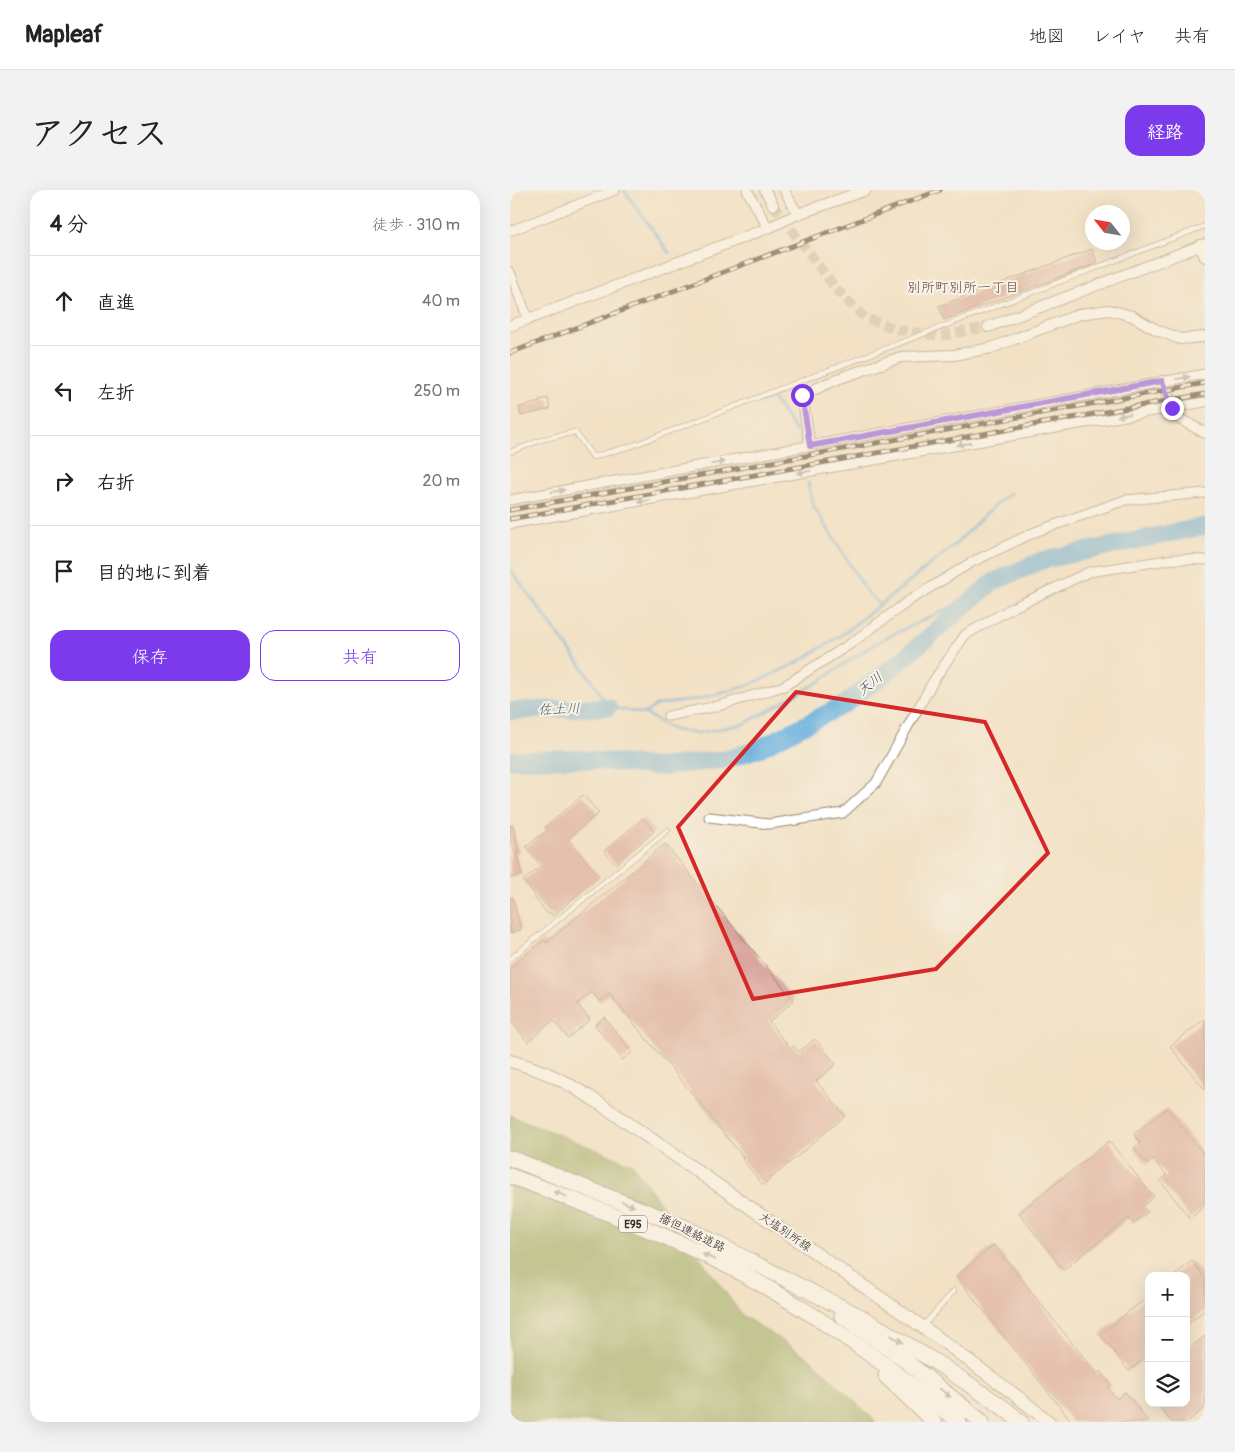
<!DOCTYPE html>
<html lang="ja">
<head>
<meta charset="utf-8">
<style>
	:root { --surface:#fff; --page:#f2f2f2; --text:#222; --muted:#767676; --line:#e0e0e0; --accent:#7c3aed }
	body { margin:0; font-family:Pangolin,"Klee One",sans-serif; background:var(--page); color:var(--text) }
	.controls { position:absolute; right:15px; bottom:15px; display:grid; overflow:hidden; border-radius:10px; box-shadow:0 5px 20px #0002 }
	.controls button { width:45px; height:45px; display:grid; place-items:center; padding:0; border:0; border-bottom:1px solid var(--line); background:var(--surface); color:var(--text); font:25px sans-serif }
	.compass { position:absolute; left:575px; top:15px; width:45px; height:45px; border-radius:50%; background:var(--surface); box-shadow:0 5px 20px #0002; rotate:301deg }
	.stop { position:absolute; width:15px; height:15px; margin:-11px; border:4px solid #7c3aed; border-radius:50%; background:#fff }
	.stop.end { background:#7c3aed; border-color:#fff; box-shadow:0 1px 5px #0008 }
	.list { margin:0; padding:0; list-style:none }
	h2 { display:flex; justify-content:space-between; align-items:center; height:65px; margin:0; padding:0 20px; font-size:21px }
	h2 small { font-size:16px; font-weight:400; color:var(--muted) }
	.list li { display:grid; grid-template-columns:32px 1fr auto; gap:15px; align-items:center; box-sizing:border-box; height:90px; padding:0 20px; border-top:1px solid var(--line) }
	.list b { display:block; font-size:19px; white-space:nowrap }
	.list em { font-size:16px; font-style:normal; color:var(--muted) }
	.actions { display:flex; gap:10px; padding:15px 20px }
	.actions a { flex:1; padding:11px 0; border:1px solid var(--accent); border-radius:15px; text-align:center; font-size:18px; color:var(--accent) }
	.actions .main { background:var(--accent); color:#fff }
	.icon { flex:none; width:28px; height:28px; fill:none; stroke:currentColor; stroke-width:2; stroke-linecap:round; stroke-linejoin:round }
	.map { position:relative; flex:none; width:695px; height:1232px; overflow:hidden; border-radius:15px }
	header { display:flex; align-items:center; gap:30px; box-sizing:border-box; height:70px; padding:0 25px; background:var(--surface); border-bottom:1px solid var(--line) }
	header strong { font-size:24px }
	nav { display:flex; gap:28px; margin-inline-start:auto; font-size:18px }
	.intro { display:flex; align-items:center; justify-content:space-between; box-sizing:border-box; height:120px; padding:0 30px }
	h1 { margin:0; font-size:35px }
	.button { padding:12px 22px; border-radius:15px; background:var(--accent); color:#fff; font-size:18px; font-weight:700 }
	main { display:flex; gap:30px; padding:0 30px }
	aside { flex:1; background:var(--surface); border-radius:15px; box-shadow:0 5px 20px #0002 }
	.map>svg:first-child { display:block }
	.forest { fill:#8aa355; stroke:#62663a }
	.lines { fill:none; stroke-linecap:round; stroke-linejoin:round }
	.stream { stroke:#64addc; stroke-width:3 }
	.river { stroke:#64addc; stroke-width:18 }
	.building { fill:#d49891 }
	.tertiary-tunnel { stroke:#cdbca4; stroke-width:10; stroke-dasharray:10 5; stroke-linecap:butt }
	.service-casing { stroke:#968672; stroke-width:6 }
	.minor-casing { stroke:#968672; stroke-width:11 }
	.tertiary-casing { stroke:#968672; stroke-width:12 }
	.secondary-casing { stroke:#968672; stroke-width:14 }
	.motorway-casing { stroke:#968672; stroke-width:17 }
	.service { stroke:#fff; stroke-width:4.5 }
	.minor { stroke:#fff; stroke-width:9 }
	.tertiary { stroke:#fff; stroke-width:10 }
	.secondary { stroke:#fff; stroke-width:12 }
	.motorway { stroke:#fff; stroke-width:15 }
	.rail-casing { stroke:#3b2a1e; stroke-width:5 }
	.rail { stroke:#f7f3e8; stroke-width:3; stroke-dasharray:9; stroke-linecap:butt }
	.oneway { fill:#a79f9a }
	.route { stroke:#7c3aed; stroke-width:6 }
	.marked { fill:none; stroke:#d62828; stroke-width:4; stroke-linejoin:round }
	.labels { text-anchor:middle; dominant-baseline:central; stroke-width:4; stroke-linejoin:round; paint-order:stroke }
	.shield { fill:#f7f3e8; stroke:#73665b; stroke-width:1 }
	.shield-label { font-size:11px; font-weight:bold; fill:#3b2a1e }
	.street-label { font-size:12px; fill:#3b2a1e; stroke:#f7f3e8 }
	.neighbourhood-label { font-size:14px; fill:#715046; stroke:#f7f3e8 }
	.water-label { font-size:14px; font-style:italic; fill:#495860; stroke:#f7f3e8 }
</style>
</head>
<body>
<header>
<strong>Mapleaf</strong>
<nav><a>地図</a><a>レイヤ</a><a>共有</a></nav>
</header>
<div class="intro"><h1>アクセス</h1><a class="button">経路</a></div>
<main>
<aside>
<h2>4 分<small>徒歩 · 310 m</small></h2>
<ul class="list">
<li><svg class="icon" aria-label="ahead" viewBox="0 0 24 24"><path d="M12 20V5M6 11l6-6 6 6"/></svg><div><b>直進</b></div><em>40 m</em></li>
<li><svg class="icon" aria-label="left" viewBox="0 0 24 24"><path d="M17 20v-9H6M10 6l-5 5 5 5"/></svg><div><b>左折</b></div><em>250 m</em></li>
<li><svg class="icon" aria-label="right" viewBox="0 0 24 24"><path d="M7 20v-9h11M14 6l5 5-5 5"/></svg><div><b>右折</b></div><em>20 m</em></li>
<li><svg class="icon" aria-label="arrive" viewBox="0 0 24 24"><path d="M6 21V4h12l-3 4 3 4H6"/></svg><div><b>目的地に到着</b></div></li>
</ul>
<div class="actions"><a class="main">保存</a><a>共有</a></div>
</aside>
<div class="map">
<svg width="695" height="1232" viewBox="0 0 695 1232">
	<rect width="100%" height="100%" fill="#f7f3e8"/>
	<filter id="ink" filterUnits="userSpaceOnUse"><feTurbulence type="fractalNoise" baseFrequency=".02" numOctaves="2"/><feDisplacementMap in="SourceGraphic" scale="10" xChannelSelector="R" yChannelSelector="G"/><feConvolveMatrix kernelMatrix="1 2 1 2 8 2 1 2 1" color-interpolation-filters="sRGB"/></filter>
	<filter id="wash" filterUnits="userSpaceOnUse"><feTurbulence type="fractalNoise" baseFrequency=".0096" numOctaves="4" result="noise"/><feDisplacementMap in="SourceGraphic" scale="20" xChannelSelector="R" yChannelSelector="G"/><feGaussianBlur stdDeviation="1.12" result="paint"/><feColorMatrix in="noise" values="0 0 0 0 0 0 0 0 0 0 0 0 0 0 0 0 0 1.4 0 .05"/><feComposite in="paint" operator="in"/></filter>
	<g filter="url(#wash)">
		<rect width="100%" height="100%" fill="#f2e1c5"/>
		<path class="forest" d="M 0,925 L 122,974 L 232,1125 L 302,1170 L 366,1232 L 0,1232 Z"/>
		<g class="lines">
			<path class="stream" d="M 114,0 L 159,63
				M 263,209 L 286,241
				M 298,293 L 303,315 L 357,402 L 369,414
				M 0,379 L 81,489 L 98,517 L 136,524 L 164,540 L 188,543 L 234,534 L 307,493 L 346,466 L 373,449 L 471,403
				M 135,523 L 147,515 L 189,509 L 237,496 L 285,474 L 329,447 L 385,403 L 447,353 L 470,329 L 492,309 L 501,303"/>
			<path class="river" d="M 0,521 L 98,517
				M 0,570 L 70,569 L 150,577 L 218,569 L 250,558 L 335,514 L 386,475 L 483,392 L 533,370 L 695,336"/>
		</g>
		<g id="blocks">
			<path class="building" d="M 582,59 L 587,73 L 434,130 L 429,116 Z
				M 38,208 L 40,219 L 11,226 L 9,217 L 30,212 L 29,210 Z
				M 73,605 L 89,623 L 58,649 L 89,686 L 43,726 L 40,722 L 38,724 L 23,706 L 25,705 L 13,691 L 31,676 L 16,657 L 37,640 L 35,637 Z
				M 133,628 L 144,641 L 106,674 L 94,661 Z
				M 0,636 L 3,636 L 9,662 L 6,663 L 12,685 L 0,688 Z
				M 155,654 L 284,810 L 259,832 L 281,859 L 284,856 L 289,862 L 305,849 L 326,874 L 306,891 L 335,926 L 253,995 L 232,969 L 234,968 L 200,927 L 201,926 L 99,804 L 90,812 L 82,802 L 67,814 L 80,829 L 58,848 L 43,830 L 18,852 L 0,830 L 0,778 L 33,750 L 36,753 Z
				M 0,708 L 3,708 L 11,740 L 0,743 Z
				M 94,827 L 122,862 L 113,870 L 85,835 Z
				M 695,829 L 695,900 L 660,856 Z
				M 657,918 L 695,966 L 695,1016 L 680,1028 L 650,991 L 657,986 L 643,969 L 637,974 L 624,958 L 630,953 L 624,944 Z
				M 599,951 L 644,1007 L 633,1016 L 638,1022 L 623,1033 L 619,1028 L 553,1080 L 509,1023 Z
				M 484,1055 L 587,1184 L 590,1181 L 601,1195 L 598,1198 L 607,1209 L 615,1202 L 639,1232 L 562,1232 L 446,1086 Z
				M 682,1071 L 695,1088 L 695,1120 L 676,1135 L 676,1086 L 664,1086 Z
				M 639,1106 L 639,1165 L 619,1181 L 590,1144 Z
				M 695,1146 L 695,1218 L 677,1232 L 661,1232 L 646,1213 L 676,1213 L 676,1161 Z"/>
		</g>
	</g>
	<g filter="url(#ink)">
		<use href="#blocks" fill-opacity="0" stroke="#968672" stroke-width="1"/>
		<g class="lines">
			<path class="tertiary-tunnel" d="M 263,15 L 326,99 L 355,128 L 389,140 L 430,146 L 478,137"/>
			<defs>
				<path id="service" d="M 0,262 L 34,249 L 65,242 L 83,267 L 124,255 L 695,36
					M 0,769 L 158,640
					M 413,1136 L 444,1101"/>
				<path id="minor" d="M 237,0 L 258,38
					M 274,0 L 288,24
					M 0,41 L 105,0
					M 0,82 L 18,129
					M 0,310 L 695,184
					M 0,334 L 695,212
					M 158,526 L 208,516 L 274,496 L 340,454 L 400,410 L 462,372 L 525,342 L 615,310 L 695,303
					M 199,627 L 259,634 L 333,623 L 366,593 L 424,490 L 455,445 L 502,418 L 579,382 L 664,369 L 695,370"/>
				<path id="tertiary" d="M 255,0 L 263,15
					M 690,55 L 695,67
					M 0,136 L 258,38 L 288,24 L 356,0
					M 478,137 L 695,54
					M 652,191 L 662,218 L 668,228 L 695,243
					M 300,256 L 292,205 L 330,188 L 391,167 L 444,165 L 481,158 L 570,124 L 599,120 L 622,126 L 647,140 L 670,149 L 695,147"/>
				<path id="secondary" d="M 0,871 C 37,881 57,892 89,913 L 427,1147 L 508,1207 L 539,1232"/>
				<path id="motorway" d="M 0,968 L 170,1035 L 313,1108 L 353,1128 L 432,1176 L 494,1218 L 511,1232
					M 0,986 C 67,1011 135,1036 200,1067 C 290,1111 371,1170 449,1232
					M 332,1126 L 397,1172 L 472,1232
					M 376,1186 L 424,1232"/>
			</defs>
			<use href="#service" class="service-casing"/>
			<use href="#minor" class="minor-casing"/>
			<use href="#tertiary" class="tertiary-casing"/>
			<use href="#secondary" class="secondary-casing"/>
			<use href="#motorway" class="motorway-casing"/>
			<use href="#service" class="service"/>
			<use href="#minor" class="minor"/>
			<use href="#tertiary" class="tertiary"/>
			<use href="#secondary" class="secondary"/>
			<use href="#motorway" class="motorway"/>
			<defs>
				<path id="rail" d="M 0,163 L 430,0
					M 0,320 L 695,193
					M 0,329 L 695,204"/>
			</defs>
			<use href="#rail" class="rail-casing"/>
			<use href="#rail" class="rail"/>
		</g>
		<defs><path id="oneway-solid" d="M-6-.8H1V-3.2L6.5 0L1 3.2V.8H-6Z" transform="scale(1.25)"/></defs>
		<g class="oneway">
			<use href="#oneway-solid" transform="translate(673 188) rotate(-9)"/>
			<use href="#oneway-solid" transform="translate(614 225) rotate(170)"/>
			<use href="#oneway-solid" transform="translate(454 254) rotate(170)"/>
			<use href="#oneway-solid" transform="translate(208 273) rotate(-10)"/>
			<use href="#oneway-solid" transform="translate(294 282) rotate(170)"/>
			<use href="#oneway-solid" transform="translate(48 301) rotate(-10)"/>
			<use href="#oneway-solid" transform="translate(134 311) rotate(170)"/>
			<use href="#oneway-solid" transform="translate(50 1004) rotate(-160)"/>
			<use href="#oneway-solid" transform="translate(118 1014) rotate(22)"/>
			<use href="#oneway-solid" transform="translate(199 1067) rotate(-155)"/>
			<use href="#oneway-solid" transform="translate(387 1149) rotate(31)"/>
			<use href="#oneway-solid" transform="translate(435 1203) rotate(39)"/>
		</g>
	</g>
	<g class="lines" filter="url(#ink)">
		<path class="route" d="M 292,205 L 300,256 L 652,191 L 662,218"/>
	</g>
	<path d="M0 0H695V1232H0ZM 286,502 L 475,532 L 538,663 L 426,779 L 243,809 L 168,637 Z" fill="#f2e1c5" fill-opacity=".55" fill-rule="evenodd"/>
	<path class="marked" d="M 286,502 L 475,532 L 538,663 L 426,779 L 243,809 L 168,637 Z"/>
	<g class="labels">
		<rect class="shield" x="109" y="1025.5" width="28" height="17" rx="4"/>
		<g class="shield-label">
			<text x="123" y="1034">E95</text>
		</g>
		<g class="street-label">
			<text transform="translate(275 1042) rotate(34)">大塩別所線</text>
			<text transform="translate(182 1043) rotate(26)">播但連絡道路</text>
		</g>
		<g class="neighbourhood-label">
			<text x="453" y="97">別所町別所一丁目</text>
		</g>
		<g class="water-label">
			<text transform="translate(360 494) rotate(-39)">天川</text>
			<text transform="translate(49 519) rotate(-2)">佐土川</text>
		</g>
	</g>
</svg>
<div class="controls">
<button>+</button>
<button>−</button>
<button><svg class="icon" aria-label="layers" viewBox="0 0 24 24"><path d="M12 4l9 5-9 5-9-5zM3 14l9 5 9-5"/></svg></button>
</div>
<svg class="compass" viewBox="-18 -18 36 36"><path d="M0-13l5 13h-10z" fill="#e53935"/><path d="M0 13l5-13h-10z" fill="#767676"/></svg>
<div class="stop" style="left:292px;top:205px"></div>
<div class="stop end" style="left:662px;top:218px"></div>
</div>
</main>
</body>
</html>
